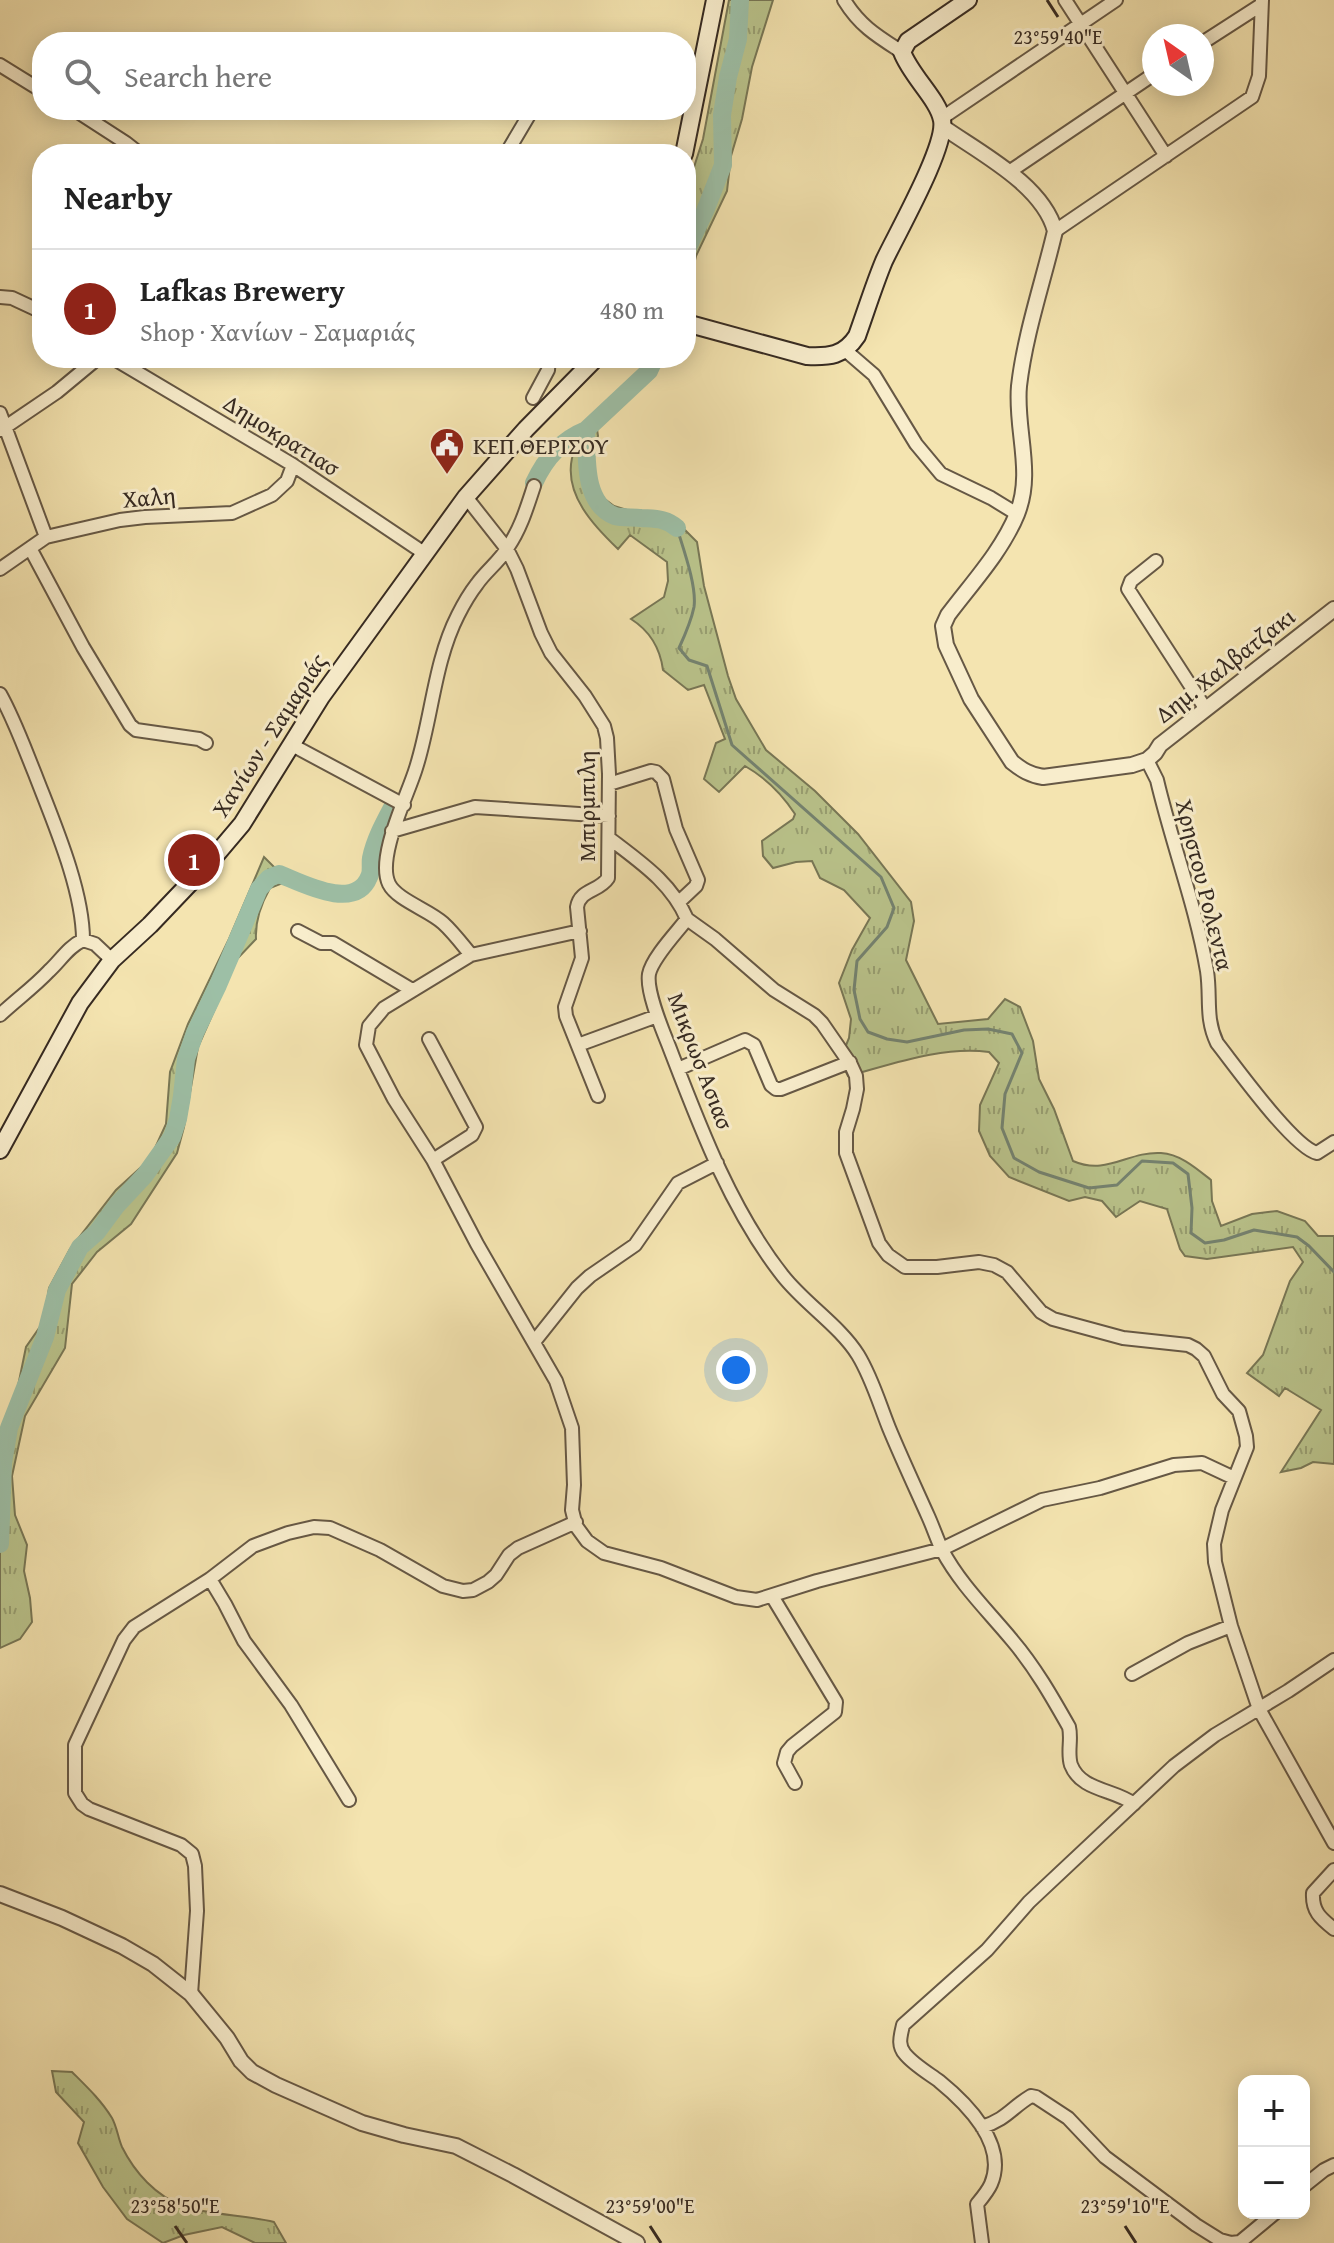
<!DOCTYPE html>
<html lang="en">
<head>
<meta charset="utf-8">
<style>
	:root { --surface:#fff; --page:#f6f6f6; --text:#222; --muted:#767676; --line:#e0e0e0; --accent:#8f2418 }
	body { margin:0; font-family:"Gentium Book Plus",serif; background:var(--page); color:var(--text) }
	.controls { position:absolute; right:24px; bottom:24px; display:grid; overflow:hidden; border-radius:16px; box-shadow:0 4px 20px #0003 }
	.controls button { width:72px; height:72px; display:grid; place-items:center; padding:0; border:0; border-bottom:2px solid var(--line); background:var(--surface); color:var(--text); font:40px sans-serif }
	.compass { position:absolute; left:1142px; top:24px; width:72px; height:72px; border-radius:50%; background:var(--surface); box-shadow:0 4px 20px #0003; rotate:326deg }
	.you { position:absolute; left:736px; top:1370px; width:28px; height:28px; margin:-20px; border:6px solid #fff; border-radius:50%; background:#1a73e8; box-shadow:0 0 0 12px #1a73e833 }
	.badge { display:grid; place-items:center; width:52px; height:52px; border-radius:50%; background:var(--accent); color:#fff; font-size:26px; font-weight:700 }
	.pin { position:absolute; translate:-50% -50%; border:4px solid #fff; box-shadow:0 2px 8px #0006 }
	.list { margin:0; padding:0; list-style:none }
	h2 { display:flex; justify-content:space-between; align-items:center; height:104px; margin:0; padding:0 32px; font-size:34px }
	h2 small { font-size:26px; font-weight:400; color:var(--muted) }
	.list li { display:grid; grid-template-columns:52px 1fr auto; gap:24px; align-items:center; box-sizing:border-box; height:120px; padding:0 32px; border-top:2px solid var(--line) }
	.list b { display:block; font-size:30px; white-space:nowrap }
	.list p { margin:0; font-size:26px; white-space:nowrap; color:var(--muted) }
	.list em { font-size:26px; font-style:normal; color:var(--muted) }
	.icon { flex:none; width:44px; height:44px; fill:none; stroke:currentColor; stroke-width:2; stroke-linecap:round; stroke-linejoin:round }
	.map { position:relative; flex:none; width:1334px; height:2243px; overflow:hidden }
	.search { position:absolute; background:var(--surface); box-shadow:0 4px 20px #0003; left:32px; top:32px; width:664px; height:88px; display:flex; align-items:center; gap:20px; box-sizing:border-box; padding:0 28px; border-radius:32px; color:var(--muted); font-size:30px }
	.panel { position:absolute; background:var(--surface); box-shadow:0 4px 20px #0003; left:32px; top:144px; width:664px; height:224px; border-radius:32px }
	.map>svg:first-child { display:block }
	.grass { fill:url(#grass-tufts); stroke:#787756; stroke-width:2 }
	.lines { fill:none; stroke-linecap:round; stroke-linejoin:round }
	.stream { stroke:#748371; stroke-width:3 }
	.river { stroke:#9dbfa6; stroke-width:18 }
	.minor-casing { stroke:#665845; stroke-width:16 }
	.tertiary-casing { stroke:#665845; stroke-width:18 }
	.secondary-casing { stroke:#362a21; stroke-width:20 }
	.minor { stroke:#f8edcc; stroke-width:12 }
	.tertiary { stroke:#f8edcc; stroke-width:14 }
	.secondary { stroke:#f8edcc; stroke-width:16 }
	.ticks { fill:none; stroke:#362a21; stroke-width:3 }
	.labels { text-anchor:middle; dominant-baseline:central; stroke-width:6; stroke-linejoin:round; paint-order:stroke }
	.street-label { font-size:24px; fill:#362a21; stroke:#f8edcc }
	.poi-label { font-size:24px; fill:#362a21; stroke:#f8edcc; text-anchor:start }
	.ticks-label { font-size:20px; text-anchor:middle; fill:#362a21; stroke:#f8edcc; stroke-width:6; stroke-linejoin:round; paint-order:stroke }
</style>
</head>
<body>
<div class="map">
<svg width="1334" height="2243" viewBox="0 0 1334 2243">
	<defs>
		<pattern id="grass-tufts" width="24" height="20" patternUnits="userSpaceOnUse" patternTransform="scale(2)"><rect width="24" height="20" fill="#bac48c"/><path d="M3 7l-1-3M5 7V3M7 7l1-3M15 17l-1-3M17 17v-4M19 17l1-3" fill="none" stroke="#989f72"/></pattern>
	</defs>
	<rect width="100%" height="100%" fill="#f4e4b0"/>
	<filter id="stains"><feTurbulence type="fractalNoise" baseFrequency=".0025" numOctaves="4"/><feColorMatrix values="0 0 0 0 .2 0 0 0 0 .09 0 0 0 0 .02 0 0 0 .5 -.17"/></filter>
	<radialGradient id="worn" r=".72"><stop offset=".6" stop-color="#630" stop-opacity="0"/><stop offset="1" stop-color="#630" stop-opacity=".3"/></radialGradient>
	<path class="grass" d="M 729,0 L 773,0 L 752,67 L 742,119 L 731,156 L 727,191 L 696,256 L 689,286 L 688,304 L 686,304 L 686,192 L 703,139 Z
		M 595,416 L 598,436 L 592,455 L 594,470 L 597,485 L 602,497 L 614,506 L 627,510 L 670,515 L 697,542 L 704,586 L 728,676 L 736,699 L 766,750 L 815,791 L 858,834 L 911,902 L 914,921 L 906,960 L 938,1024 L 988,1019 L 1005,999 L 1020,1007 L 1033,1041 L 1039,1079 L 1054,1109 L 1073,1161 C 1107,1176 1128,1151 1161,1153 C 1180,1154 1196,1168 1211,1180 L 1212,1201 L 1221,1226 L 1252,1214 L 1277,1211 L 1305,1221 L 1318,1236 L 1334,1236 L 1334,1464 L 1313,1462 L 1301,1468 L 1281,1472 L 1321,1410 L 1285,1388 L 1279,1396 L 1247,1373 L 1263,1355 L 1290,1281 L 1303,1262 L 1293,1247 L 1207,1259 L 1185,1256 L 1180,1249 L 1167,1209 L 1140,1201 L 1116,1217 L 1102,1201 L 1085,1197 L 1069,1201 L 1009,1177 L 990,1156 L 979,1131 L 980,1105 L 999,1063 L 989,1052 C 941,1046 893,1064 848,1076 L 840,1060 L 849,1038 L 851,1019 L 839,983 L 852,950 L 870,918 L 844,890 L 820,878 L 812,861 L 796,862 L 773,868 L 763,856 L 762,841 L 793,819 L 795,814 C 782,794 766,778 745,766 L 719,792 L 704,779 L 716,743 L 725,739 L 704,685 L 688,690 L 663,670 C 660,647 650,631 631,619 L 664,597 L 668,581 L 667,562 L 630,535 L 618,549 C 594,526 564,495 572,458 C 574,446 578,441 579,428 Z
		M 264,857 L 274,867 L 313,883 L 307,890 L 285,882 L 270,888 C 261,904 255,920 256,939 L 237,959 L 198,1047 L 184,1127 L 177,1153 L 131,1224 L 97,1252 L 72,1284 L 65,1348 L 25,1416 L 12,1476 L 15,1515 L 27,1545 L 24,1571 L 30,1598 L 32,1622 L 20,1639 L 0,1648 L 0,1431 L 17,1391 L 26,1347 L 44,1321 L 49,1288 L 70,1249 L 116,1190 L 150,1159 L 166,1124 L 170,1072 L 188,1024 L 229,939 Z
		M 52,2071 L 72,2072 C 86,2086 101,2100 112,2118 C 117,2127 118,2138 122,2147 C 135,2173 156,2196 183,2206 C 209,2215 245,2215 274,2222 L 286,2243 L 255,2243 L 222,2227 L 184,2235 L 163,2243 L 127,2219 L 103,2187 L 78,2143 L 84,2122 L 56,2092 Z"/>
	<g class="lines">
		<path class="stream" d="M 677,528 C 683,548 697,586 694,607 C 691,622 685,635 679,648 L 689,660 L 707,666 L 732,745 L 881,877 L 894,908 L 887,927 L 857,961 L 854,990 L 860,1019 L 868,1032 L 887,1039 L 907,1042 L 964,1030 L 988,1029 L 1012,1034 L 1022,1053 L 1005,1094 L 1002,1128 L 1014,1158 L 1039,1172 L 1089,1188 L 1117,1185 L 1142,1161 L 1173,1163 L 1188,1174 L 1192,1208 L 1191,1233 L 1205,1243 L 1224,1240 L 1254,1230 L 1297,1237 L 1309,1246 L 1334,1272"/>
		<path class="river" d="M 686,256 L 688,247 L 705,211 L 723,165 L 722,115 L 728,77 L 738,39 L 740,0
			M 586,430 C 587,457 583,504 615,516 C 623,518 633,517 641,518 C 655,519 666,518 677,528
			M 534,483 C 545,459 561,440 586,430 L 649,371 L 655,358
			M 0,1544 L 3,1463 L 9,1428 L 45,1337 L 57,1290 L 80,1247 L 97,1232 L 117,1205 L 145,1175 L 172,1137 L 178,1119 L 182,1096 L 186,1059 L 195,1033 L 218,985 L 259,889 L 269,878 L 279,874 C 302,883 355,912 369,877 C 372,872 370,864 371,858 C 375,839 384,823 393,806"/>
		<defs>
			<path id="minor" d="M 844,0 C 860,26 877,36 902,52
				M 1065,0 L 1166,156
				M 1202,43 L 1261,5
				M 0,65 L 42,91
				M 75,110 L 126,143 L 140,154
				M 942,118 L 1116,0
				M 506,154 L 532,110
				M 1009,172 L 1154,74
				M 1055,231 L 1252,97 L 1259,76 L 1262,0
				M 0,297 L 12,298 L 42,312
				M 845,350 L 874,375 L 916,444 L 941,474 L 991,498 L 1017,514
				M 113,358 L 293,465 L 424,553
				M 533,398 L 548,370 L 549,358
				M 0,413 L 46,537
				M 1,430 L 57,392 L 98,358
				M 466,497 L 507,549 L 517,569 L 541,633 L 551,653 L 585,696 L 604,726 L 607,738 L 609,774 L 608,878 C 599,892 580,889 577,907 L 582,958 L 565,1007 L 566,1016 L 598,1096
				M 30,548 L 83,647 L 130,725 L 136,730 L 199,739 L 206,743
				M 1156,561 L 1131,581 L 1128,589 L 1205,708
				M 0,569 L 46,537 L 120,520 L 145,517 L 232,513 L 272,495 L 287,481 L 293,465
				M 0,694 C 14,719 24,747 35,774 C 53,821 83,889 83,940
				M 292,745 L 404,805
				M 1147,760 L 1157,780 C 1172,844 1196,906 1207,971 C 1211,998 1205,1018 1217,1043 C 1236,1067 1293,1147 1317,1153 L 1334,1142
				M 609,784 L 651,771 L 656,772 L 663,779 L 676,829 L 698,880 L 696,886 L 679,902
				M 392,831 L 475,807 L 609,816
				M 609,838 C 640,862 671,882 687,919 C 677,932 652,958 649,974 C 646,992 663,1031 670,1049 C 700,1127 731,1210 783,1276 C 805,1304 840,1326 858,1355 C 872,1378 879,1403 889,1428 C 901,1457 915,1487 928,1516 C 933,1527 937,1539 942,1550 C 960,1584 988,1611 1012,1640 C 1035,1667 1052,1697 1069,1727 C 1072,1739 1067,1753 1071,1765 C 1081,1791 1114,1789 1134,1804
				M 687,919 L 715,939 L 774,990 L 814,1015 L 822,1023 L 851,1065 L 856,1076 L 857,1089 L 853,1109 L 846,1132 L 846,1153 L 879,1243 L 888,1255 L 905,1267 L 937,1267 L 979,1262 L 994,1265 L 1007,1272 L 1041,1312 L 1053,1319 L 1123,1338 L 1188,1345 L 1196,1349 L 1204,1356 L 1223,1394 L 1239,1411 L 1246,1436 L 1247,1447 L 1222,1510 L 1214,1544 L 1215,1562 L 1231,1626 L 1259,1709 L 1334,1843
				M 298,931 L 321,943 L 333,943 L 412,990
				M 580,931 L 471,955 L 384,1008 L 369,1026 L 366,1045 L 394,1099 L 433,1160 L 477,1244 L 556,1381 L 572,1428 L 574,1485 L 572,1510 L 576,1526 L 587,1541 L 604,1553 L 661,1568 L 736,1597 L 757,1600 L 817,1581 L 942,1549 L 1042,1500 L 1100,1488 L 1174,1465 L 1202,1463 L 1234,1478
				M 471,955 C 462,944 453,932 443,923 C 429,910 397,900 389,884 C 376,857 408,795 416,768 C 432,718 434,662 458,615 C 463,605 470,593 477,584 C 486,571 500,561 508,547 C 521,528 527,507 534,486
				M 0,1015 C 16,1000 34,987 49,971 C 61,960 68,947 83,940 L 95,944 L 112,960
				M 429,1039 L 476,1127 L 472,1135 L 433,1160
				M 578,1045 L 657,1016
				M 678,1069 L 745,1040 L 754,1045 L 771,1085 L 776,1089 L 781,1089 L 850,1062
				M 534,1342 L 577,1288 L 590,1276 L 635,1245 L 678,1183 L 717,1163
				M 210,1579 L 225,1604 L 244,1641 L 291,1705 L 349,1800
				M 772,1596 L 836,1702 L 835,1712 L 792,1746 L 787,1752 L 784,1763 L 795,1783
				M 1132,1674 L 1188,1643 L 1231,1626
				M 1334,1870 L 1313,1893 C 1312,1911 1320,1918 1334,1929
				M 191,1994 L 197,1911 L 195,1866 L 192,1854 L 181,1845 L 89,1809 L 82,1804 L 75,1793 L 75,1745 L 124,1640 L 134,1627 L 210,1579 L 253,1546 L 288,1533 L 314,1527 L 330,1528 L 380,1550 L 443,1586 L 463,1591 L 473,1590 L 488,1582 L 496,1575 L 509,1555 L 518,1548 L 576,1522
				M 982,2127 C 1007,2119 1011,2108 1031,2096 L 1036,2097 L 1068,2118 L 1105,2157 L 1196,2225 L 1220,2240 L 1231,2243 L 1240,2242 L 1275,2213
				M 1304,2186 L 1324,2170 L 1334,2165
				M 982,2243 L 977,2204 C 982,2198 988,2191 991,2184 C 1008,2144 966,2103 939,2081 C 928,2073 913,2064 905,2054 C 897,2045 901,2035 903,2025 L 987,1950 L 1029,1902 L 1174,1766 L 1215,1735 L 1288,1691 L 1334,1660"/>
			<path id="tertiary" d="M 943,127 C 980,153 1043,185 1055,231 C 1043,282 1025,334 1019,386 C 1015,429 1034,472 1017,514 C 1002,551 972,583 948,615 L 943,626 L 946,645 L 971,699 L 1012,762 C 1022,770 1030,775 1043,777 L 1132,765 L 1147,760 L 1155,753 L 1160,745 L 1334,609
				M 0,1894 L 62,1918 L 122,1946 L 153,1964 L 191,1994 L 227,2038 L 241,2061 L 252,2072 L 276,2085 L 362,2123 L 404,2135 L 456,2146 L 513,2175 L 637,2243"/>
			<path id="secondary" d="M 684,154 L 715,0
				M 686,323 L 807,356 C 829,357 844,356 857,336 C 866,311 874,285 884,261 C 897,233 947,146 942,120 C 938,99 911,76 902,52 L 908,41 L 968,0
				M 0,1150 L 80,1003 L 112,960 L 150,925 L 209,863 L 242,824 L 321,697 L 466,497 L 526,429 L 596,358"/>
		</defs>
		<use href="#minor" class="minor-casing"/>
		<use href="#tertiary" class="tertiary-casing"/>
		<use href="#secondary" class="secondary-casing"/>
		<use href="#minor" class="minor"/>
		<use href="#tertiary" class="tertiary"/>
		<use href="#secondary" class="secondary"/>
	</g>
	<path class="ticks" d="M 1047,0 L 1058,17M 175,2226 L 187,2243M 650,2226 L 661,2243M 1125,2226 L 1136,2243"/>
	<defs>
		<symbol id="civic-pin" viewBox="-11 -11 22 30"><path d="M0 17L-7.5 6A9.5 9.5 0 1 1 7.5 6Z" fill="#8f2418" stroke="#f8edcc"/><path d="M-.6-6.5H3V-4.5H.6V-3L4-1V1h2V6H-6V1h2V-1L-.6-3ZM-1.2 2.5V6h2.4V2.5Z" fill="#fff"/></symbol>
	</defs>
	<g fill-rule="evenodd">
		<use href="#civic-pin" x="427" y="425" width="40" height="54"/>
	</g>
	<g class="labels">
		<g class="street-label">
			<text transform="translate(282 435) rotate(32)">Δημοκρατιασ</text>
			<text transform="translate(149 497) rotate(-5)">Χαλη</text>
			<text transform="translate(1225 665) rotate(-38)">Δημ. Χαλβατζακι</text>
			<text transform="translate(269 735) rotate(-57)">Χανίων - Σαμαριάς</text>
			<text transform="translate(586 806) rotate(-90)">Μπιρμπιλη</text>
			<text transform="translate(1205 885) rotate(76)">Χρηστου Ρολεντα</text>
			<text transform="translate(701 1061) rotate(69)">Μικρωσ Ασιασ</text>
		</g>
		<g class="poi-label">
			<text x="473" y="445">ΚΕΠ ΘΕΡΙΣΟΥ</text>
		</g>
	</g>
	<g class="ticks-label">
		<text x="1058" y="44">23°59'40"E</text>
		<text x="175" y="2213">23°58'50"E</text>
		<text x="650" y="2213">23°59'00"E</text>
		<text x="1125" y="2213">23°59'10"E</text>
	</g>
	<rect width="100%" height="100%" filter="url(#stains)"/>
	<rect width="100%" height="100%" fill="url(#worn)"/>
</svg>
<div class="controls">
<button>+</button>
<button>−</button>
</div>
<svg class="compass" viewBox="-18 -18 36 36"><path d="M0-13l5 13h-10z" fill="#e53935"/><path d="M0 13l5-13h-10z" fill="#767676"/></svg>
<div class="you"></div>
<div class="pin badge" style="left:194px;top:860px">1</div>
<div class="search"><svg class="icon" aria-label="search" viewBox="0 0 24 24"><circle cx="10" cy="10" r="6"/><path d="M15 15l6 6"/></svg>Search here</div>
<section class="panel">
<h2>Nearby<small></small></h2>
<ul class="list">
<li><span class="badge">1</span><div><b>Lafkas Brewery</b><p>Shop · Χανίων - Σαμαριάς</p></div><em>480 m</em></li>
</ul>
</section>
</div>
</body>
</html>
